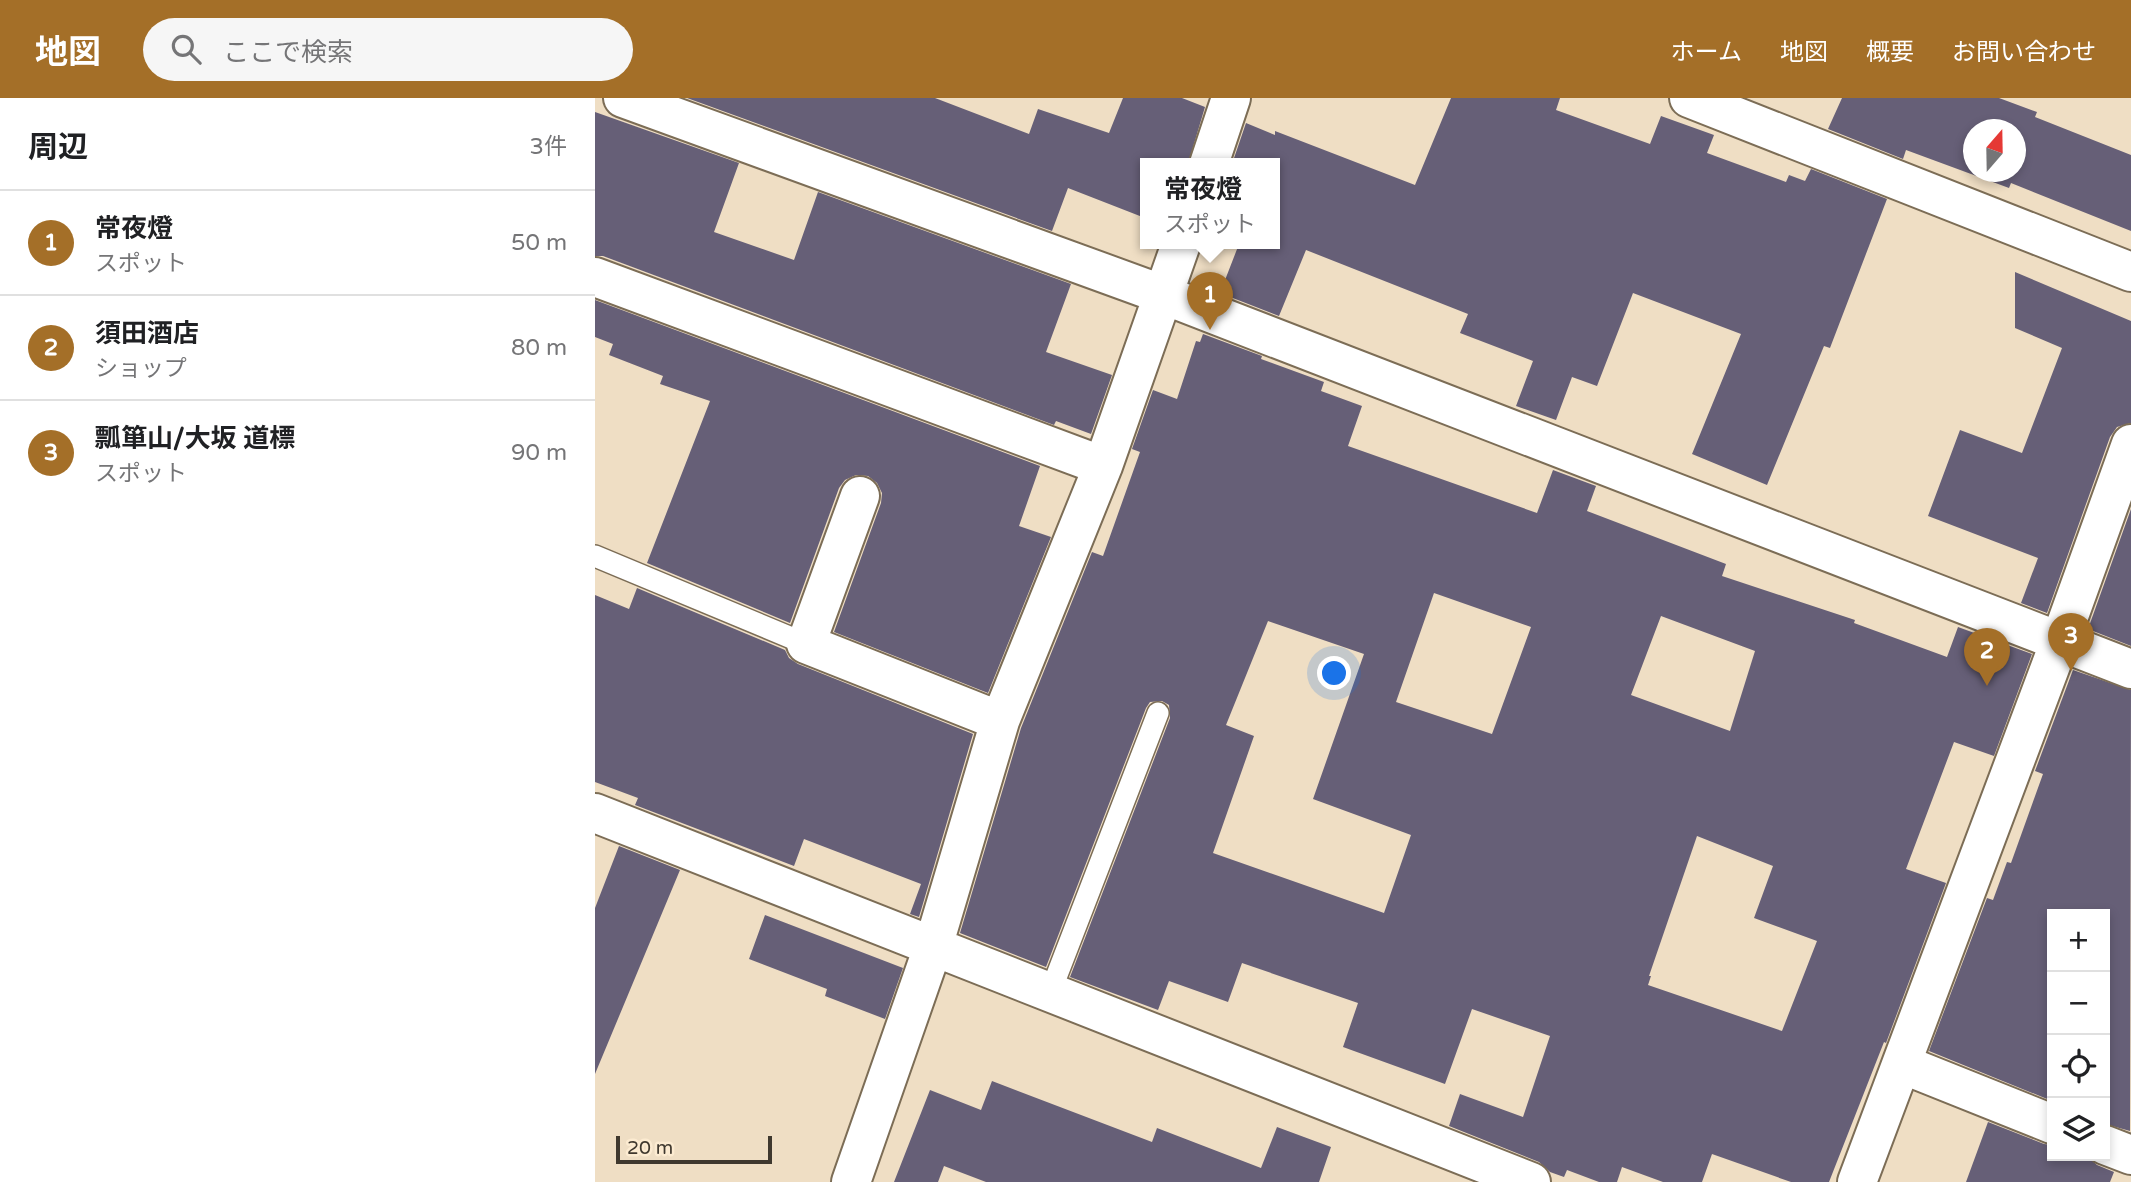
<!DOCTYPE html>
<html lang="ja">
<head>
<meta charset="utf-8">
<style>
	:root { --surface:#fff; --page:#f6f6f6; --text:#202124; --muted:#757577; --line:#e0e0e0; --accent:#a46f28 }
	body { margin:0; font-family:"Varela Round","Noto Sans JP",sans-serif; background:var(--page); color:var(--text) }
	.controls { position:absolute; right:21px; bottom:21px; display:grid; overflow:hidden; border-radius:0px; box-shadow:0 4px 10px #0003 }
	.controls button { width:63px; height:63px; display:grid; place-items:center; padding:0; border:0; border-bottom:2px solid var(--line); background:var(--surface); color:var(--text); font:35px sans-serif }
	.compass { position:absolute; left:1368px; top:21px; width:63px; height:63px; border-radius:50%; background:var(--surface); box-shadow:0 4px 10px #0003; rotate:20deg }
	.scale { position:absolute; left:21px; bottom:18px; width:156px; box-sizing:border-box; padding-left:7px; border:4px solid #3f382e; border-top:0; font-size:19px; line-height:24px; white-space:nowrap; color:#3f382e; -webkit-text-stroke:5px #fcebd1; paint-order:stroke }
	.you { position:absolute; left:740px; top:576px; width:24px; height:24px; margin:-18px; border:5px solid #fff; border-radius:50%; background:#1a73e8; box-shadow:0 0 0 10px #1a73e833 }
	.badge { display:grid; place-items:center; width:46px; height:46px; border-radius:50%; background:var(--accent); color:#fff; font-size:23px; font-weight:700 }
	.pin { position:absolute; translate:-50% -58px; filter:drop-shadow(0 2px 4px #0008) }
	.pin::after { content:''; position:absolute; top:37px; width:24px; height:21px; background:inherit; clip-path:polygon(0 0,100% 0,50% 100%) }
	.popup { position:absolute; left:545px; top:60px; width:140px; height:91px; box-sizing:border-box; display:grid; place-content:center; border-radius:0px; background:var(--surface); filter:drop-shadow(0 2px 5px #0005); font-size:23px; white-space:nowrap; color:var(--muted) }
	.popup b { font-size:26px; color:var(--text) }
	.popup::after { content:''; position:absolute; left:50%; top:100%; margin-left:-14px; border:14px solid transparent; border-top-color:var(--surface) }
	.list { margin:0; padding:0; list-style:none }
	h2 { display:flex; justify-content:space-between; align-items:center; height:91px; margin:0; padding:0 28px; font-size:30px }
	h2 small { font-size:23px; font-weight:400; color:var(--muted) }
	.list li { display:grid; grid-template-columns:46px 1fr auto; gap:21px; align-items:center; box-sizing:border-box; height:105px; padding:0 28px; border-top:2px solid var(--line) }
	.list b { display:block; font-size:26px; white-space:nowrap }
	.list p { margin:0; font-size:23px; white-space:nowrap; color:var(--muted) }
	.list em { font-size:23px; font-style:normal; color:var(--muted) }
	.icon { flex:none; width:38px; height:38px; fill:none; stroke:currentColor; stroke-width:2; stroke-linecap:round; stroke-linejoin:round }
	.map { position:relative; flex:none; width:1536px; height:1084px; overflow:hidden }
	header { display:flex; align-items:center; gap:42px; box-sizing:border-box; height:98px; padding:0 35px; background:var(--accent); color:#fff }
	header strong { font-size:33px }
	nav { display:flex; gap:38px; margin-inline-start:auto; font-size:24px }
	.search { width:490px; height:63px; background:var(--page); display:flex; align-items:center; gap:18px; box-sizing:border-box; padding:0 24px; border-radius:38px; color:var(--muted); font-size:26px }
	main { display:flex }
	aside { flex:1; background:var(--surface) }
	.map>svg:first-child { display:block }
	.building { fill:#665f77; fill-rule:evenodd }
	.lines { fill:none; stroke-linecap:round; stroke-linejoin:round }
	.service-casing { stroke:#7c6d56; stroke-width:24 }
	.minor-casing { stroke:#7c6d56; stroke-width:42 }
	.service { stroke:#fff; stroke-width:21 }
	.minor { stroke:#fff; stroke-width:38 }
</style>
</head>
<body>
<header>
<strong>地図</strong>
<div class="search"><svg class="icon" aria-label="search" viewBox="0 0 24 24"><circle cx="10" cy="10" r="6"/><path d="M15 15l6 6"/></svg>ここで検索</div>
<nav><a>ホーム</a><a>地図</a><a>概要</a><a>お問い合わせ</a></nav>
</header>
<main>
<aside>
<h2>周辺<small>3件</small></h2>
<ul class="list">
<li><span class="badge">1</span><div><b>常夜燈</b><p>スポット</p></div><em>50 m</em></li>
<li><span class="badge">2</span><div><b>須田酒店</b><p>ショップ</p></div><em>80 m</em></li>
<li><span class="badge">3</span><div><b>瓢箪山/大坂 道標</b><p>スポット</p></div><em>90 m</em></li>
</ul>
</aside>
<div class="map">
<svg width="1536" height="1084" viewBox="0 0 1536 1084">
	<rect width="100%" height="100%" fill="#efdec4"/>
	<path class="building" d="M 92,0 L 340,0 L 434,36 L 443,11 L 514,35 L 528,0 L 587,0 L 610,9 L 593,66 L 550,66 L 550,120 L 473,90 L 457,133 Z
		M 856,0 L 965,0 L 961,12 L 1055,46 L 1066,18 L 1119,37 L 1112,55 L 1191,84 L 1194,77 L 1210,83 L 1216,71 L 1292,101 L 1235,250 L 1229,248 L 1172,387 L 1097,356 L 1146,236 L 1038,195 L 1002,288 L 977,279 L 961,322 L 921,308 L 938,263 L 865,235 L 873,216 L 711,152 L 684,218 L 625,195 L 644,146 L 680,146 L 680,66 L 637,66 L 651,25 L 680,37 L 680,33 L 820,87 Z
		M 1247,0 L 1404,0 L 1442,14 L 1440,19 L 1536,57 L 1536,133 L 1416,85 L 1414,90 L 1311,52 L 1308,61 L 1233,31 ZM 1378,32 L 1420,32 L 1420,74 L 1378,74 Z
		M 0,14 L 144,65 L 119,134 L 199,162 L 223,94 L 476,186 L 451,254 L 517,277 L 496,336 L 461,323 L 459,327 L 8,158 L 0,158 Z
		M 1420,174 L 1536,223 L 1536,325 L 1522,329 L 1515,339 L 1452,515 L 1426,505 L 1443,460 L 1333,418 L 1365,332 L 1427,355 L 1467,250 L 1420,230 Z
		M 0,202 L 445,368 L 424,428 L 456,439 L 393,595 L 239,534 L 286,405 L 287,395 L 282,385 L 273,378 L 261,377 L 250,382 L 244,390 L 195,525 L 52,465 L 115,303 L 65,286 L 68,278 L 14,257 L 18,246 L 0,239 Z
		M 608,236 L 667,258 L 666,261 L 729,284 L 726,293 L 767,308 L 753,348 L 942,415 L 958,372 L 1001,388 L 992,413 L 1131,466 L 1127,478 L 1260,522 L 1259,525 L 1352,559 L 1363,529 L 1437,556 L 1399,658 L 1359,644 L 1311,771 L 1351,785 L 1291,945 L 1289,944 L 1234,1084 L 1196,1084 L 1117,1056 L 1107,1084 L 1068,1084 L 1027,1069 L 1022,1084 L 1004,1084 L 972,1072 L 969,1079 L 955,1074 L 944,1064 L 854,1028 L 865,996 L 928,1019 L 955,938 L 877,911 L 850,986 L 748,949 L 763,905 L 647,865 L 633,904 L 574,883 L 563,912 L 475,879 L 575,620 L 574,607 L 567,603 L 555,604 L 551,610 L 451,869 L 365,835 L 426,630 L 497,454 L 508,458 L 545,354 L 537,351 L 558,292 L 582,301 L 601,243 L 605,244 ZM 839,495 L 936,529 L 897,636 L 801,604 ZM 1066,518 L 1160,553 L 1135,633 L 1036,597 ZM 673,523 L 769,556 L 718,701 L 816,737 L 789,815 L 618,755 L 659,638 L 631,627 ZM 1102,738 L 1178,768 L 1159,820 L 1222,843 L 1187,933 L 1053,887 L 1056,878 L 1054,878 Z
		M 1536,411 L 1536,548 L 1493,531 Z
		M 42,490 L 190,552 L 194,560 L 203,566 L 378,636 L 324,819 L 315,816 L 326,786 L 209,741 L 199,768 L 40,707 L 43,700 L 0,684 L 0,497 L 34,511 Z
		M 1478,572 L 1536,592 L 1535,1033 L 1510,1026 L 1510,816 L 1457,816 L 1457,1003 L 1334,953 L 1392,800 L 1398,802 L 1412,764 L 1416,765 L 1448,676 L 1440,673 Z
		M 24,748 L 85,772 L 0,976 L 0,810 Z
		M 170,817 L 308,870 L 290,921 L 230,898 L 232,891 L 154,861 Z
		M 397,983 L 557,1044 L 562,1030 L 666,1070 L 682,1029 L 736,1049 L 724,1084 L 391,1084 L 349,1068 L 343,1084 L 299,1084 L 335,992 L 386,1012 Z
		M 1393,1024 L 1449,1046 L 1457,1047 L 1457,1058 L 1492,1058 L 1502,1067 L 1519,1074 L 1515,1084 L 1371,1084 Z"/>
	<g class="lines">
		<defs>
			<path id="service" d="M 0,458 L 211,546
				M 455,895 L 563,615"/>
			<path id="minor" d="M 28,0 L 569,197 L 1536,571
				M 1094,0 L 1536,174
				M 614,66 L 636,0
				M 0,179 L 508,368
				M 265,398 L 211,546 L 405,623
				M 0,715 L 936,1084
				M 1307,966 L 1457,1026
				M 1510,1047 L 1536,1057
				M 256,1084 L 338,849 L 405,623 L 508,368 L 586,146
				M 1262,1084 L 1465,543 L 1536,346"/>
		</defs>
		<use href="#service" class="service-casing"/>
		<use href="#minor" class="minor-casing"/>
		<use href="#service" class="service"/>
		<use href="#minor" class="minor"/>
	</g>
</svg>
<div class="controls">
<button>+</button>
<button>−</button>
<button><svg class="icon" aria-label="locate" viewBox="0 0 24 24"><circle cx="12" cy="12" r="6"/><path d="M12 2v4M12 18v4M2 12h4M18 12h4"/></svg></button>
<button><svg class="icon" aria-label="layers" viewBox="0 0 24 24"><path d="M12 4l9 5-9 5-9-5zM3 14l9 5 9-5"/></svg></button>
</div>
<svg class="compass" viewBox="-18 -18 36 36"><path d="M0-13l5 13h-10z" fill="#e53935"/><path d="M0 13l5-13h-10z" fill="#757577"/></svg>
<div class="scale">20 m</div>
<div class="you"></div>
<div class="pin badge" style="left:615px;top:232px">1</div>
<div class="popup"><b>常夜燈</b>スポット</div>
<div class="pin badge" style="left:1392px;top:588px">2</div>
<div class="pin badge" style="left:1476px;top:573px">3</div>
</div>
</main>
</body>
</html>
